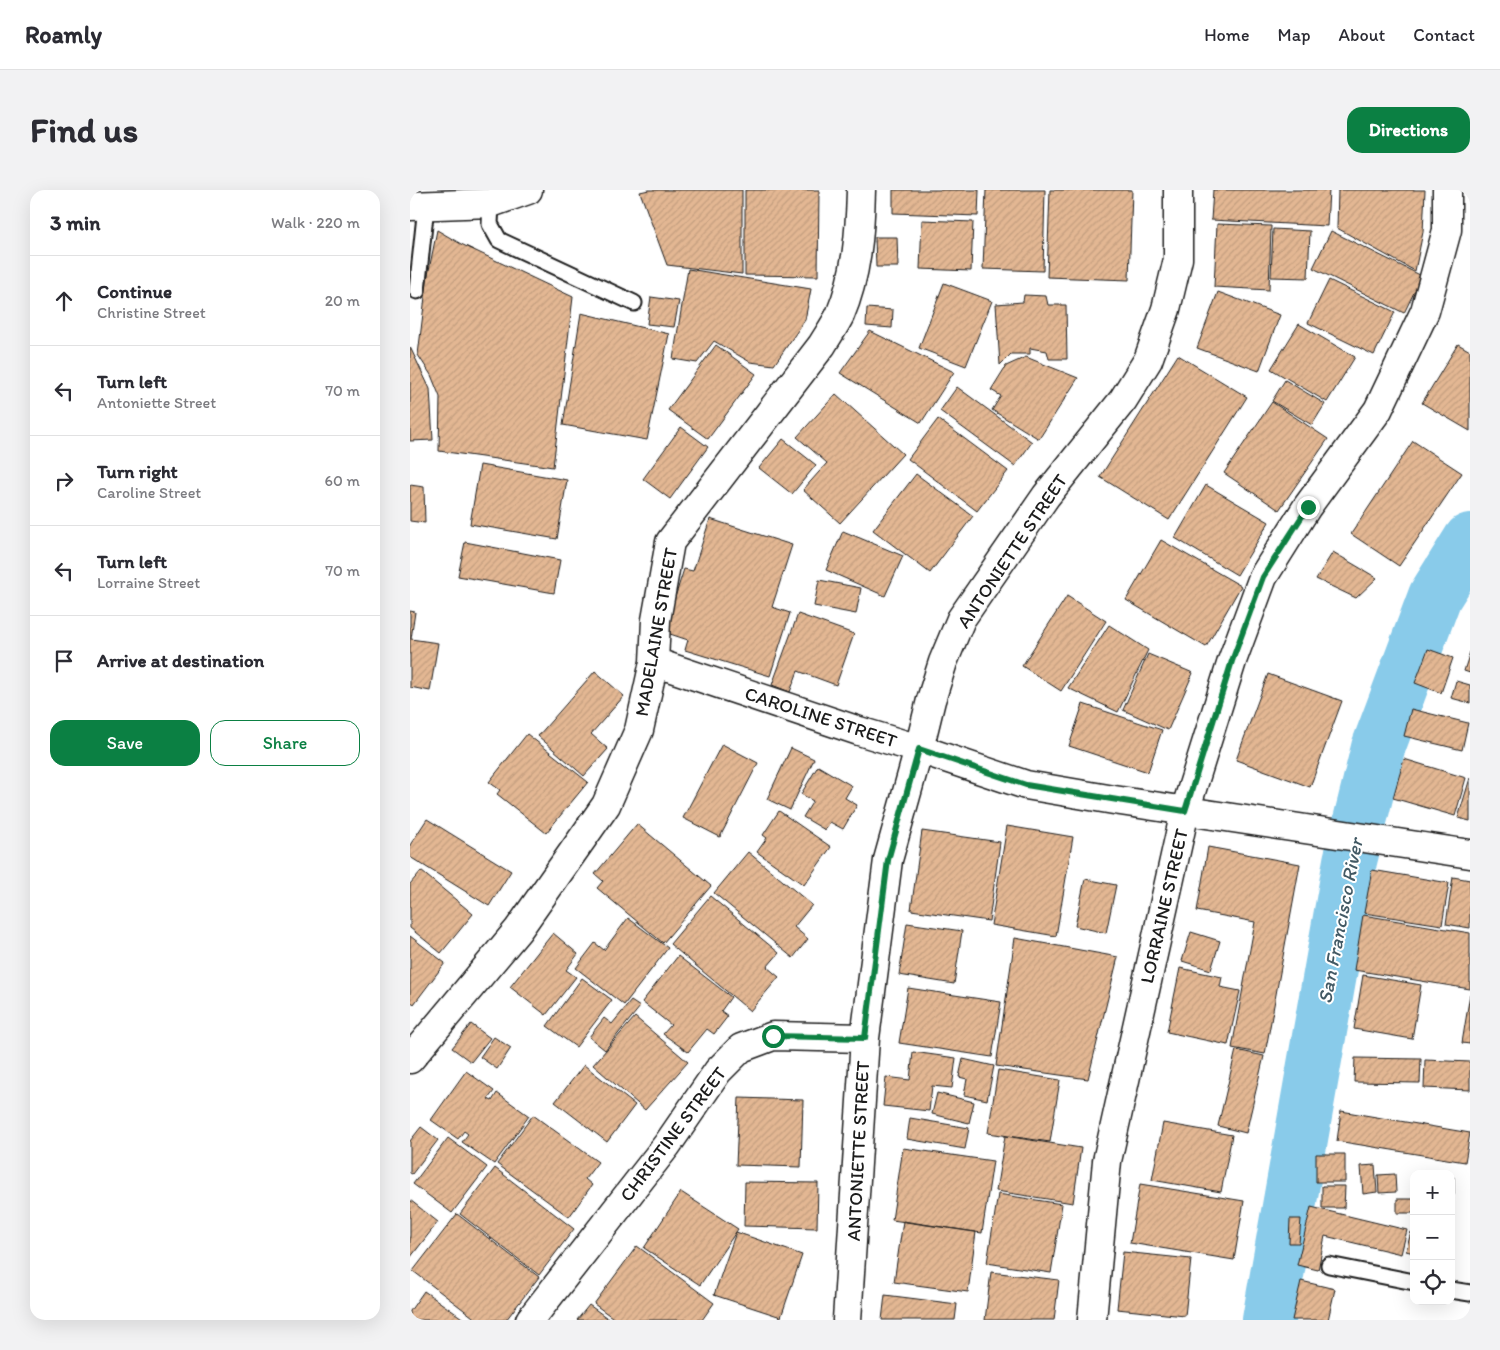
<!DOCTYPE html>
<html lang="en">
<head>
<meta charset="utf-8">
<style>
	:root { --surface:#fff; --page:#f2f2f3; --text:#2b2b33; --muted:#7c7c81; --line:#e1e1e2; --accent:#0b8043 }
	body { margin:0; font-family:Itim,sans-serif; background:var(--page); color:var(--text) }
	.controls { position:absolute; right:15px; bottom:15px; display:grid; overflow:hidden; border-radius:10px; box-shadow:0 5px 20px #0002 }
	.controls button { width:45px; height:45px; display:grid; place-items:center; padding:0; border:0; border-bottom:1px solid var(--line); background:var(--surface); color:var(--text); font:25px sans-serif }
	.stop { position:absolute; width:15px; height:15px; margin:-11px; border:4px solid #0b8043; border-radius:50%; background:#fff }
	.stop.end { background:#0b8043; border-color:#fff; box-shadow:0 1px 5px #0008 }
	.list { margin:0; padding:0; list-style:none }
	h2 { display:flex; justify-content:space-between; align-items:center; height:65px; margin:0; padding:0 20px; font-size:21px }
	h2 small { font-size:16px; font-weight:400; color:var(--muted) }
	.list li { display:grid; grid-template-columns:32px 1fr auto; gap:15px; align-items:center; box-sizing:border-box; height:90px; padding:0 20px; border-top:1px solid var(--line) }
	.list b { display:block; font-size:19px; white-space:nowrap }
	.list p { margin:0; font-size:16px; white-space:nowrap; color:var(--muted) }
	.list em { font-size:16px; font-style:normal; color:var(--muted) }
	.actions { display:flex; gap:10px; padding:15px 20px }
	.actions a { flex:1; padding:11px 0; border:1px solid var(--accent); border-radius:15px; text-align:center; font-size:18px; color:var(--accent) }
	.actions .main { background:var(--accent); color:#fff }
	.icon { flex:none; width:28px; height:28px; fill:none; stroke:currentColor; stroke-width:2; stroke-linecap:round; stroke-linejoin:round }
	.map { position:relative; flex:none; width:1060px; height:1130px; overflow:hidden; border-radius:15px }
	header { display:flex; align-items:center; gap:30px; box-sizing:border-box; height:70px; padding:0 25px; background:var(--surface); border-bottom:1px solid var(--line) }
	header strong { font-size:24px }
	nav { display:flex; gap:28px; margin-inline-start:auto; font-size:18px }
	.intro { display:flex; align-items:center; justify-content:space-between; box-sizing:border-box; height:120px; padding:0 30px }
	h1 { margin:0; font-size:35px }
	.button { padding:12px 22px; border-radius:15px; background:var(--accent); color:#fff; font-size:18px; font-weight:700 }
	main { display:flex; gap:30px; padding:0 30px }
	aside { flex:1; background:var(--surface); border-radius:15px; box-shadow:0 5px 20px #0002 }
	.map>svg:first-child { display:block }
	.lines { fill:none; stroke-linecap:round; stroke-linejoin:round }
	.river { stroke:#89cbea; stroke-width:54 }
	.building { fill:url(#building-hatch); stroke:#1c1c1c }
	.lane-casing { stroke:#1c1c1c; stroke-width:19 }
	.street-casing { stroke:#1c1c1c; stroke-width:31 }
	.secondary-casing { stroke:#1c1c1c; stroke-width:31 }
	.lane { stroke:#fff; stroke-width:15 }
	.street { stroke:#fff; stroke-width:28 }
	.secondary { stroke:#fff; stroke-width:28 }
	.route { stroke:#0b8043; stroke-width:6 }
	.labels { text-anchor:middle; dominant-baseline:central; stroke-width:4; stroke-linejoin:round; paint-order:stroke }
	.street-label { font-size:19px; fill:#1c1c1c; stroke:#fff }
	.water-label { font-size:20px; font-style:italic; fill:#425964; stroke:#fff }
</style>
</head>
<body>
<header>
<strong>Roamly</strong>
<nav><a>Home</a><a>Map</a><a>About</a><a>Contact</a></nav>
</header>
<div class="intro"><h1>Find us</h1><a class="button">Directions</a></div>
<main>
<aside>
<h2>3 min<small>Walk · 220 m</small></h2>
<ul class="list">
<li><svg class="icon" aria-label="ahead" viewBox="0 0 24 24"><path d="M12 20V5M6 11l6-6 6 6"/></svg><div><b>Continue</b><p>Christine Street</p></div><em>20 m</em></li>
<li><svg class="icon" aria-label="left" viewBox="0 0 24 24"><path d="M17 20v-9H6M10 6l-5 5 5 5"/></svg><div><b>Turn left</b><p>Antoniette Street</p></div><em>70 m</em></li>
<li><svg class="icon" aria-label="right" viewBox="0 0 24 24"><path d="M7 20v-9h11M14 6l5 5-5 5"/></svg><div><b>Turn right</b><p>Caroline Street</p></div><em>60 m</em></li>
<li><svg class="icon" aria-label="left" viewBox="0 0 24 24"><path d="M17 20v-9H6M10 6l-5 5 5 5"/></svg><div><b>Turn left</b><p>Lorraine Street</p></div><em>70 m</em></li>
<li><svg class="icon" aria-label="arrive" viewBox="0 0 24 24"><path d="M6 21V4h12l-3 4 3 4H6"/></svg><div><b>Arrive at destination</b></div></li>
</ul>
<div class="actions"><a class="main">Save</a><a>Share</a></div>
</aside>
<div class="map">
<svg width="1060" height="1130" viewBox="0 0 1060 1130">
	<defs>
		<pattern id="building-hatch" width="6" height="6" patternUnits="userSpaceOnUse" patternTransform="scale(1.25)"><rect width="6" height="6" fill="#e3b793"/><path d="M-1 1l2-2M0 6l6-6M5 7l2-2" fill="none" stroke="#c29d7e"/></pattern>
	</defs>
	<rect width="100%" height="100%" fill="#fff"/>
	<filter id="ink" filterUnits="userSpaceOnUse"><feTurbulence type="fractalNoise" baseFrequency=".02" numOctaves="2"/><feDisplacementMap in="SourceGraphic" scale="10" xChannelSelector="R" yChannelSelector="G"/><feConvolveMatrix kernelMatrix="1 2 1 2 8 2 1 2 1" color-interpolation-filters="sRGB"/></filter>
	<g filter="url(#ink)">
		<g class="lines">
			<path class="river" d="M 859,1130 L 940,671 L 968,558 L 1025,406 L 1060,350"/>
		</g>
		<path class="building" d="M 239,0 L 332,0 L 332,84 L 257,75 L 230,2 Z
			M 335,0 L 409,0 L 408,86 L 335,85 Z
			M 483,0 L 569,0 L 568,26 L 483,23 Z
			M 576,0 L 635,0 L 633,81 L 573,79 Z
			M 640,0 L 722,0 L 719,90 L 637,87 Z
			M 803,0 L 919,0 L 917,36 L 801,30 Z
			M 928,0 L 1015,0 L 1013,42 L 1005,81 L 927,38 Z
			M 512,30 L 563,32 L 561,81 L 510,79 Z
			M 807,34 L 861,36 L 859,100 L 804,97 Z
			M 863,39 L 900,41 L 898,88 L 861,87 Z
			M 27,40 L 51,54 L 163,107 L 143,277 L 29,261 L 30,207 L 21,185 L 8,165 L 17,90 Z
			M 921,41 L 1012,86 L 994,123 L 903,78 Z
			M 465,47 L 487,47 L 488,77 L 466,77 Z
			M 278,79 L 401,99 L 395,130 L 364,175 L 340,172 L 304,151 L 287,173 L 263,169 Z
			M 919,90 L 985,122 L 964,165 L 898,133 Z
			M 534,93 L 582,111 L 556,176 L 509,158 Z
			M 808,102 L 870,125 L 849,181 L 787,158 Z
			M 614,105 L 636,106 L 638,115 L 656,115 L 657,169 L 639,169 L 637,161 L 620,158 L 620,164 L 601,164 L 590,175 L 586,114 L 613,112 Z
			M 241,107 L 269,111 L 264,137 L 237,134 Z
			M 457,118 L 483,120 L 482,138 L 456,136 Z
			M 171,123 L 259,144 L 237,250 L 153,235 Z
			M 889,134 L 945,167 L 917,212 L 861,179 Z
			M 460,141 L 544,182 L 511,233 L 430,183 Z
			M 1048,154 L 1060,161 L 1060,241 L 1012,213 Z
			M 306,155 L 346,184 L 298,249 L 258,220 Z
			M 0,157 L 20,199 L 23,250 L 0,251 Z
			M 768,165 L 837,207 L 759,330 L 690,287 Z
			M 616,167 L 668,188 L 629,249 L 582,220 L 591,206 L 581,200 L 596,176 Z
			M 875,190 L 915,214 L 902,235 L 862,211 Z
			M 547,197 L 622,252 L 605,276 L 530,221 Z
			M 426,204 L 493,264 L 430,333 L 393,300 L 417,273 L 387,247 Z
			M 862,212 L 918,249 L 869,320 L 814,283 Z
			M 528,229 L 598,281 L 567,321 L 498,269 Z
			M 271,237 L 298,257 L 260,309 L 233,289 Z
			M 373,249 L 406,275 L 382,304 L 349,278 Z
			M 1003,251 L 1052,283 L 989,376 L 941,344 Z
			M 70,275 L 157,290 L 147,349 L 60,334 Z
			M 506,284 L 563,326 L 520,383 L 463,340 Z
			M 0,295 L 14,297 L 15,333 L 0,331 Z
			M 796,295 L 859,332 L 827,385 L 765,348 Z
			M 300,329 L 382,355 L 362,417 L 380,423 L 360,486 L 275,460 L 278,450 L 254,442 L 274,379 L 283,381 Z
			M 433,341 L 493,366 L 475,406 L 416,380 Z
			M 751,350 L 831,396 L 796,457 L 716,410 Z
			M 55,352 L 150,370 L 144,403 L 48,386 Z
			M 923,362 L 967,388 L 946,408 L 906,389 Z
			M 409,390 L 451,398 L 446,424 L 404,416 Z
			M 657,406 L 696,431 L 651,501 L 612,476 Z
			M 0,421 L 5,422 L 1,449 L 28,453 L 20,501 L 0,497 Z
			M 388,424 L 444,444 L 426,495 L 388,481 L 380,502 L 362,495 Z
			M 699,435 L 738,460 L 708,522 L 658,498 Z
			M 1018,459 L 1043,468 L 1031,503 L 1005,493 Z
			M 1060,462 L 1060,483 L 1054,481 Z
			M 738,464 L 783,483 L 758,540 L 713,520 Z
			M 185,481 L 214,506 L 181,544 L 198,559 L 174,586 L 128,546 Z
			M 858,484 L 932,511 L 900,597 L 826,570 Z
			M 1046,491 L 1060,495 L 1060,513 L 1041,508 Z
			M 673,514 L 752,540 L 738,582 L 659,556 Z
			M 1001,519 L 1058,533 L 1052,560 L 994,546 Z
			M 117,544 L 178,592 L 136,643 L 87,604 L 90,600 L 79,592 Z
			M 312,554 L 348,573 L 310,647 L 273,628 Z
			M 381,558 L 404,569 L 380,620 L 357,609 Z
			M 994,569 L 1056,588 L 1045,626 L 983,608 Z
			M 408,576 L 442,596 L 435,608 L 447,615 L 433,639 L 420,632 L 415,640 L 393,627 L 403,611 L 391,604 Z
			M 1060,588 L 1060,631 L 1048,628 Z
			M 369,621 L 421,657 L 394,695 L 347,662 L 357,648 L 353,645 Z
			M 17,629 L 101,681 L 79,716 L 0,667 L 0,655 Z
			M 227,634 L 301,696 L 253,753 L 187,698 L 193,691 L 185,684 Z
			M 597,636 L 663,647 L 646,746 L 581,735 Z
			M 512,641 L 590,652 L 579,731 L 501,720 Z
			M 798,657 L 890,674 L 855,864 L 822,858 L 845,732 L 787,721 Z
			M 338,662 L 402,715 L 384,737 L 398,749 L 383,768 L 304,703 Z
			M 962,680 L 1039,693 L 1032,735 L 954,723 Z
			M 11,681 L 63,724 L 31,763 L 0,738 L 0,694 Z
			M 1043,687 L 1060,690 L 1060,738 L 1036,734 Z
			M 675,689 L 706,695 L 696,743 L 665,736 Z
			M 300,706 L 369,763 L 357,777 L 369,787 L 340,821 L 260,754 Z
			M 953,725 L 1060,743 L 1060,799 L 944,780 Z
			M 218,728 L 258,758 L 214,815 L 166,778 L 185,753 L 194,760 Z
			M 497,733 L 552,741 L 544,794 L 489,785 Z
			M 781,742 L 810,751 L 801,780 L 772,771 Z
			M 143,743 L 168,764 L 156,780 L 166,787 L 136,825 L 100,797 Z
			M 0,746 L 35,773 L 4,814 L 0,811 Z
			M 605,748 L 708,767 L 678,889 L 586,876 Z
			M 268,766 L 321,807 L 311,821 L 318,826 L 304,844 L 297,839 L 278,862 L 253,844 L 261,835 L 232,812 Z
			M 770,778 L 812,787 L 810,797 L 830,801 L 818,855 L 757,842 Z
			M 953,785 L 1011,795 L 1002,849 L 944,839 Z
			M 172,788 L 202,810 L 166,857 L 137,836 Z
			M 498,798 L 591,812 L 582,867 L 489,853 Z
			M 1060,804 L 1060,854 L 1052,853 Z
			M 221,811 L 230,817 L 195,860 L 179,847 L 194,828 L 202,834 Z
			M 225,827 L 278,872 L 235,920 L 183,875 Z
			M 61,834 L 80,848 L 61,872 L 42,858 Z
			M 84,847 L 101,858 L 87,879 L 70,867 Z
			M 826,860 L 854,866 L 836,943 L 808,936 Z
			M 503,862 L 546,868 L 542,898 L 522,896 L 519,921 L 473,916 L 476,887 L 500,890 Z
			M 945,868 L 1011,869 L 1010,893 L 944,892 Z
			M 553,869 L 584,876 L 577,910 L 554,905 L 557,889 L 549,887 Z
			M 1015,870 L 1060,872 L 1060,900 L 1014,898 Z
			M 174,875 L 225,915 L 197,952 L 145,912 Z
			M 588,880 L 650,890 L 640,952 L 578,943 Z
			M 56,881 L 84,901 L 78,909 L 82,911 L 87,903 L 119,926 L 84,974 L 52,952 L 58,944 L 54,941 L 48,949 L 21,930 Z
			M 527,903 L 564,912 L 559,933 L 522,924 Z
			M 329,908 L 393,910 L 391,977 L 326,975 Z
			M 931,921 L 1060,943 L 1055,972 L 927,951 Z
			M 123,925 L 188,972 L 175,989 L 182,995 L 159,1027 L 87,974 Z
			M 500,928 L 559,938 L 555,959 L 497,949 Z
			M 753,933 L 822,945 L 811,1002 L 742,990 Z
			M 11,937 L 28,950 L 2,984 L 0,983 L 0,951 Z
			M 595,946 L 671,958 L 663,1013 L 586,1001 Z
			M 38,948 L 77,977 L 42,1023 L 3,994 Z
			M 493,958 L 583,971 L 572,1043 L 482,1030 Z
			M 906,964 L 935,964 L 935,992 L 906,992 Z
			M 965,975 L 967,1002 L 953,1004 L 951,976 Z
			M 85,978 L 164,1039 L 129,1085 L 50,1024 Z
			M 985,984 L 986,1002 L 969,1003 L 968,985 Z
			M 1041,987 L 1044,987 L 1044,1004 L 1041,1004 Z
			M 335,992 L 408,993 L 407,1038 L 334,1036 Z
			M 730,994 L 834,1011 L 824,1070 L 720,1053 Z
			M 912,996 L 935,996 L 934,1018 L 912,1018 Z
			M 271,1002 L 328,1039 L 290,1095 L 234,1058 Z
			M 588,1004 L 652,1014 L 641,1083 L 577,1073 Z
			M 987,1009 L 1004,1009 L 1004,1023 L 987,1023 Z
			M 0,1010 L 28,1032 L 0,1068 Z
			M 901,1017 L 997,1040 L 991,1064 L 915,1046 L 908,1080 L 887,1075 Z
			M 47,1024 L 129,1087 L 96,1130 L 67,1130 L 3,1081 Z
			M 880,1029 L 891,1029 L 889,1053 L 879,1053 Z
			M 493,1031 L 566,1042 L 558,1102 L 484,1092 Z
			M 326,1042 L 392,1065 L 371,1127 L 304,1105 Z
			M 1001,1042 L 1004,1042 L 1004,1063 L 996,1061 Z
			M 227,1056 L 304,1113 L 292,1130 L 206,1130 L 184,1114 Z
			M 713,1062 L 781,1069 L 775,1126 L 707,1119 Z
			M 581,1082 L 649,1090 L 644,1130 L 575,1130 Z
			M 891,1091 L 925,1099 L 918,1130 L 882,1130 Z
			M 14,1101 L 55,1130 L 3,1130 L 0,1128 L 0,1121 Z
			M 475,1105 L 547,1114 L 545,1130 L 472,1130 Z
			M 179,1115 L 200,1130 L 167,1130 Z"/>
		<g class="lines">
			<defs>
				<path id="lane" d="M 81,13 L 80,34 L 89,50 L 224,113
					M 7,101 L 16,16
					M 919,1075 L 1004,1092
					M 1041,1100 L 1060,1103"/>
				<path id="street" d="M 0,16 L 81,13 L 118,0
					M 244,472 L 449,541 L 509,559 L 478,670 L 455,848 L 437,1130
					M 0,869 L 108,740 L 196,615 L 229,540 L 244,472 L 246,430 L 260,352 L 412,155 C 418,145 425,135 430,125 C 447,85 450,42 451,0
					M 120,1130 L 257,955 L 308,881 L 331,858 L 363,846 L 455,848
					M 682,1130 L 697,971 L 775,621 L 822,471 L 853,387 L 897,317 L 968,220 L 1015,121 L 1037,40 L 1037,0"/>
				<path id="secondary" d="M 768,0 L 768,69 L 756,119 L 738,170 L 713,210 L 636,306 L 551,429 L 533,472 L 521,510 L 509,559 L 616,595 L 704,610 L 1060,664"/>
			</defs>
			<use href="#lane" class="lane-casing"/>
			<use href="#street" class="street-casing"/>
			<use href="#secondary" class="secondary-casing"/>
			<use href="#lane" class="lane"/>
			<use href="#street" class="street"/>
			<use href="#secondary" class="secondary"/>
		</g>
	</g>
	<g class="lines" filter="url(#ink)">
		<path class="route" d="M 363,846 L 455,848 L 478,670 L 509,559 L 616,595 L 775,621 L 822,471 L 853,387 L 898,317"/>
	</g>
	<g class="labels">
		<g class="street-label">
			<text transform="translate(602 361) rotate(-56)">ANTONIETTE STREET</text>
			<text transform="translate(246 442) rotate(-80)">MADELAINE STREET</text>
			<text transform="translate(411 527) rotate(18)">CAROLINE STREET</text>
			<text transform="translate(754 716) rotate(-77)">LORRAINE STREET</text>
			<text transform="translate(263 944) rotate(-53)">CHRISTINE STREET</text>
			<text transform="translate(448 961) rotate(-87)">ANTONIETTE STREET</text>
		</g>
		<g class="water-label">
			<text transform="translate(930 731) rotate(-79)">San Francisco River</text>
		</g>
	</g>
</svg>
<div class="controls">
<button>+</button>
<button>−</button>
<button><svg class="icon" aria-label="locate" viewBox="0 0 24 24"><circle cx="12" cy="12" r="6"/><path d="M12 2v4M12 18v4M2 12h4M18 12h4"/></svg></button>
</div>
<div class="stop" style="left:363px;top:846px"></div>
<div class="stop end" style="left:898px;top:317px"></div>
</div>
</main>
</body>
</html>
